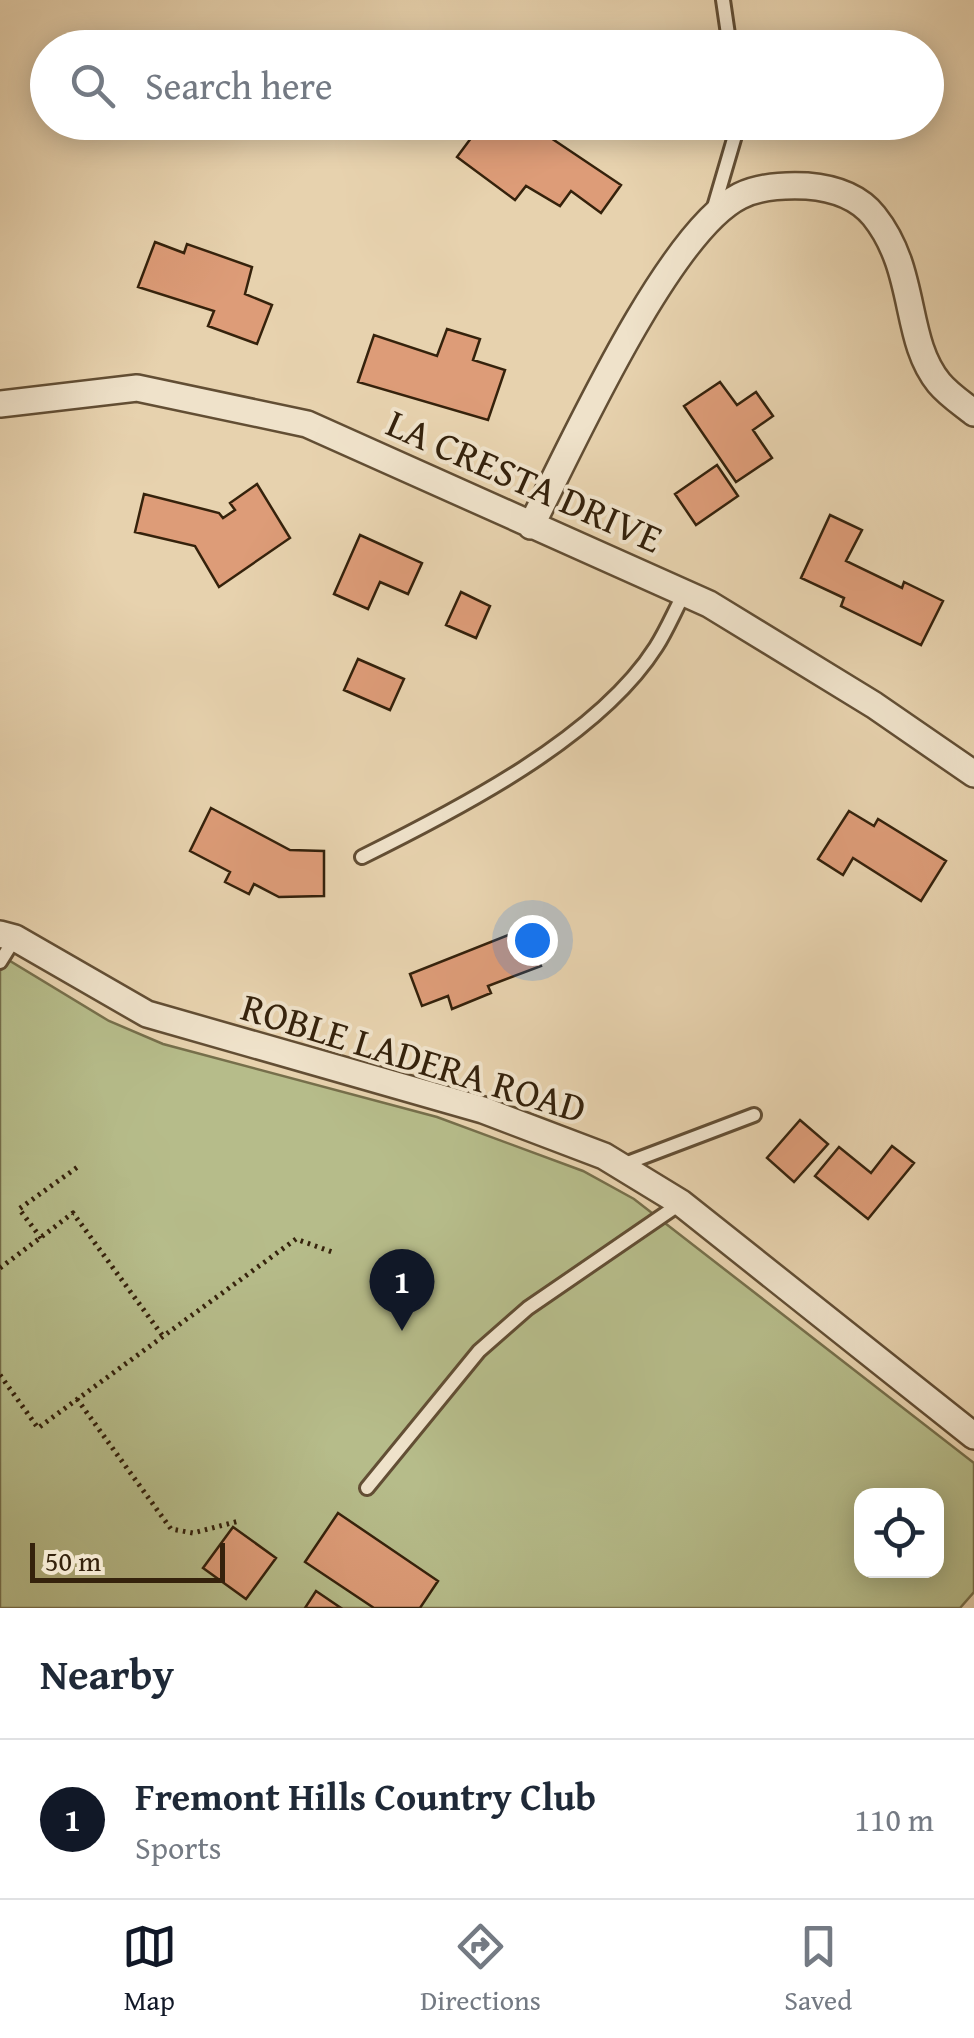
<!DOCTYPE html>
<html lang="en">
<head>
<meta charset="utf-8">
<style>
	:root { --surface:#fff; --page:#f6f6f7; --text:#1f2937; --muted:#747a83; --line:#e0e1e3; --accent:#111827 }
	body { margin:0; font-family:"Gentium Book Plus",serif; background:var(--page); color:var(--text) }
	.controls { position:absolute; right:30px; bottom:30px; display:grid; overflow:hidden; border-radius:20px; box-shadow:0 5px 25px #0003 }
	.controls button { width:90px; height:90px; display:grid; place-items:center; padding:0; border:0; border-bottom:2px solid var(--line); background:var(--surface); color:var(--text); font:50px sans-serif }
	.scale { position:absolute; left:30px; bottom:25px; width:195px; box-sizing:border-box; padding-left:10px; border:5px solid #35220c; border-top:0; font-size:28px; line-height:35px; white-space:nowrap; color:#35220c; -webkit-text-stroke:8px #efe2ca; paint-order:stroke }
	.you { position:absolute; left:532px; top:940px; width:35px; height:35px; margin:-25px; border:8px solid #fff; border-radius:50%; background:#1a73e8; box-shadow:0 0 0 15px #1a73e833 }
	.badge { display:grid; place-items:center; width:65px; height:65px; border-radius:50%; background:var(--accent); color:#fff; font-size:32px; font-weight:700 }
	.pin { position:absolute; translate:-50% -82px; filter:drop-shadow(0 2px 5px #0008) }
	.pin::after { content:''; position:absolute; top:52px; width:35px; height:30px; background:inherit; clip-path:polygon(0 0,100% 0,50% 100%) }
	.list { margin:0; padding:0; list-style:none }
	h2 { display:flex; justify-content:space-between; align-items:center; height:130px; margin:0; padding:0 40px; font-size:42px }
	h2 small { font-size:32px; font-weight:400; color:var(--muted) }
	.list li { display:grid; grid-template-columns:65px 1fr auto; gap:30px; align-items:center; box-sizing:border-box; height:160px; padding:0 40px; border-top:2px solid var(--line) }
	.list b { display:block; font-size:38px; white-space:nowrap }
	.list p { margin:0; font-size:32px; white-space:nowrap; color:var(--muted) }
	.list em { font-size:32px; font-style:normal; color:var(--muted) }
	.icon { flex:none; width:55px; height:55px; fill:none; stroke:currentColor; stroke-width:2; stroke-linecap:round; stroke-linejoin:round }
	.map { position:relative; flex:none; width:974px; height:1608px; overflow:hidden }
	.search { position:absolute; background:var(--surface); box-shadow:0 5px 25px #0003; left:30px; right:30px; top:30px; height:110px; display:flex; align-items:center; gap:25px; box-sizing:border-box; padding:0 35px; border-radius:55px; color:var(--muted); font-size:38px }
	.sheet { height:290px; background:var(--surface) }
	nav { display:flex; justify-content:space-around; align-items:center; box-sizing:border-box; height:140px; border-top:2px solid var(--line); background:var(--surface); font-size:28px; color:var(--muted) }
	nav a { display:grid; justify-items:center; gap:5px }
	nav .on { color:var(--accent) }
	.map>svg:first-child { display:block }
	.green { fill:#b6bc8a; stroke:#766f4b; stroke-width:2.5; fill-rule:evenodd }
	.building { fill:#dd9c78; stroke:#35220c; stroke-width:2.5 }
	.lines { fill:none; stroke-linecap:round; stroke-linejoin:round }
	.service-casing { stroke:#624e34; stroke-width:18 }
	.minor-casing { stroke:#624e34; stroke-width:30 }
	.path { stroke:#35220c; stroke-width:5; stroke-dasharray:2.5 5; stroke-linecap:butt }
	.service { stroke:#efe2ca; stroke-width:12 }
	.minor { stroke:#efe2ca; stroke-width:25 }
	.labels { text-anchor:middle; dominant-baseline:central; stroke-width:8; stroke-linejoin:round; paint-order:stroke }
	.street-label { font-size:40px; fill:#35220c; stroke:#efe2ca }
</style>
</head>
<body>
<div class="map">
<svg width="974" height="1608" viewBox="0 0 974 1608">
	<rect width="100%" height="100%" fill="#e7d2ae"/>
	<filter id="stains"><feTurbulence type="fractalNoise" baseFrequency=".002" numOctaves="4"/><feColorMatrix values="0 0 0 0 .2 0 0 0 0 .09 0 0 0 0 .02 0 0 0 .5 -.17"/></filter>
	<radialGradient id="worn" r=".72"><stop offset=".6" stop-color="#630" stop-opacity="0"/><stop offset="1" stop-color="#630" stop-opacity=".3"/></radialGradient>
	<path class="green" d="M 0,960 L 10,961 L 109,1021 L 163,1044 L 437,1117 L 583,1171 L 634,1199 L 974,1463 L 974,1592 L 960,1608 L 0,1608 ZM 862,1496 L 936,1496 L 936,1570 L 862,1570 Z"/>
	<path class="building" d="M 801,37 L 843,48 L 799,48 Z
		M 483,122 L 491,122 L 509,135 L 518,122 L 527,122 L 621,185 L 601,213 L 571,191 L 560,206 L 526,186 L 515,200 L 457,157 Z
		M 155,242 L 184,253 L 187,244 L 252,267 L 245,294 L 272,305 L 257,344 L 208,326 L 214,311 L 138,287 Z
		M 447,329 L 480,339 L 473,360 L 505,370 L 488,420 L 358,382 L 374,335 L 437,356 Z
		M 720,382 L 737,405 L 756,392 L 773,416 L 753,430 L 772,458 L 736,482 L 684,406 Z
		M 717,465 L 738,496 L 696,525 L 675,494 Z
		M 257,484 L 290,538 L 219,587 L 195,546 L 135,532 L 144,494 L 219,513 L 223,518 L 235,510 L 230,503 Z
		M 830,515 L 862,530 L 846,561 L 902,588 L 904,582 L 943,601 L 921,645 L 841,606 L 844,598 L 801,578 Z
		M 360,535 L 422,563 L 408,594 L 380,582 L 368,609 L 334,594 Z
		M 461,592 L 490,606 L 476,638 L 446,625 Z
		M 358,659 L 404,679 L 390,710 L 344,690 Z
		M 211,808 L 290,850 L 324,851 L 324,896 L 279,897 L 254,884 L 249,894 L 225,882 L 230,872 L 190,851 Z
		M 849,811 L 874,826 L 878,819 L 946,861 L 921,901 L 853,858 L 843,875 L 818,859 Z
		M 526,928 L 541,966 L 488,986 L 491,993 L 452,1009 L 448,996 L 422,1006 L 410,974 Z
		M 800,1120 L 828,1144 L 794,1182 L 767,1158 Z
		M 892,1146 L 914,1163 L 868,1219 L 815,1176 L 839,1147 L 871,1173 Z
		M 338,1513 L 438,1581 L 420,1608 L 374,1608 L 305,1562 Z
		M 233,1527 L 276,1558 L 246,1599 L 203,1568 Z
		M 316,1591 L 341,1608 L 305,1608 Z"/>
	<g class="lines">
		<defs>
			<path id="service" d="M 723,0 L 730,48
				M 712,214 L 739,122
				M 362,857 C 457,810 598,738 656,647 C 667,630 675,610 685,592
				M 0,962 L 15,938
				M 622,1165 L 754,1115
				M 367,1488 L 479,1351 L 528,1308 L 681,1203"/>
			<path id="minor" d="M 0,404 L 137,388 L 307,424 L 709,604 L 874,705 L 974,774
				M 531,526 C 570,449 668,232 740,196 C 760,186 786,185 807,186 C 832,188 858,196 874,216 C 918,271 903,339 939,383 C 949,395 963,404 974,413
				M 0,934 L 15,938 L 147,1014 L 483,1110 L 604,1156 L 681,1203 L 974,1436"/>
		</defs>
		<use href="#service" class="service-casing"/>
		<use href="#minor" class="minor-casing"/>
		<path class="path" d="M 41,1238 L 19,1209 L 79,1166
			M 0,1268 L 73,1213 L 162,1335
			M 0,1375 L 38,1428 L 296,1239 L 335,1253
			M 77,1399 L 171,1529 L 193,1533 L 239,1521"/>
		<use href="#service" class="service"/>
		<use href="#minor" class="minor"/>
	</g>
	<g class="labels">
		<g class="street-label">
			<text transform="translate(525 480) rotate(24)">LA CRESTA DRIVE</text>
			<text transform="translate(414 1057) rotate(17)">ROBLE LADERA ROAD</text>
		</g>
	</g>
	<rect width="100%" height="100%" filter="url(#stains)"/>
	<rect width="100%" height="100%" fill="url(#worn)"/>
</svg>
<div class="controls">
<button><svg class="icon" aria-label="locate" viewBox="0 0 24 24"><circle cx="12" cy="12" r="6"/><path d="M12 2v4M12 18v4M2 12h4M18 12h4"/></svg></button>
</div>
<div class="scale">50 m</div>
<div class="you"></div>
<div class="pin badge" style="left:402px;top:1331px">1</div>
<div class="search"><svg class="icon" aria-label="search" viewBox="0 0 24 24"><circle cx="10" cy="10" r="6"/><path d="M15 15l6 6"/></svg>Search here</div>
</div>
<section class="sheet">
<h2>Nearby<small></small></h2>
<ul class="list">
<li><span class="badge">1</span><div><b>Fremont Hills Country Club</b><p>Sports</p></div><em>110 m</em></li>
</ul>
</section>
<nav>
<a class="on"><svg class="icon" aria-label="map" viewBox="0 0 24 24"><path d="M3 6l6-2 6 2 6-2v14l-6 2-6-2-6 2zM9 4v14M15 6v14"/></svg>Map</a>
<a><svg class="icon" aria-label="directions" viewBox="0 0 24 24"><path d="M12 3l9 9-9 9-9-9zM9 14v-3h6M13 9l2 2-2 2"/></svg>Directions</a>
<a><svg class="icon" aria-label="saved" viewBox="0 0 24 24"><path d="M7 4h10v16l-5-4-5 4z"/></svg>Saved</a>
</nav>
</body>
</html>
